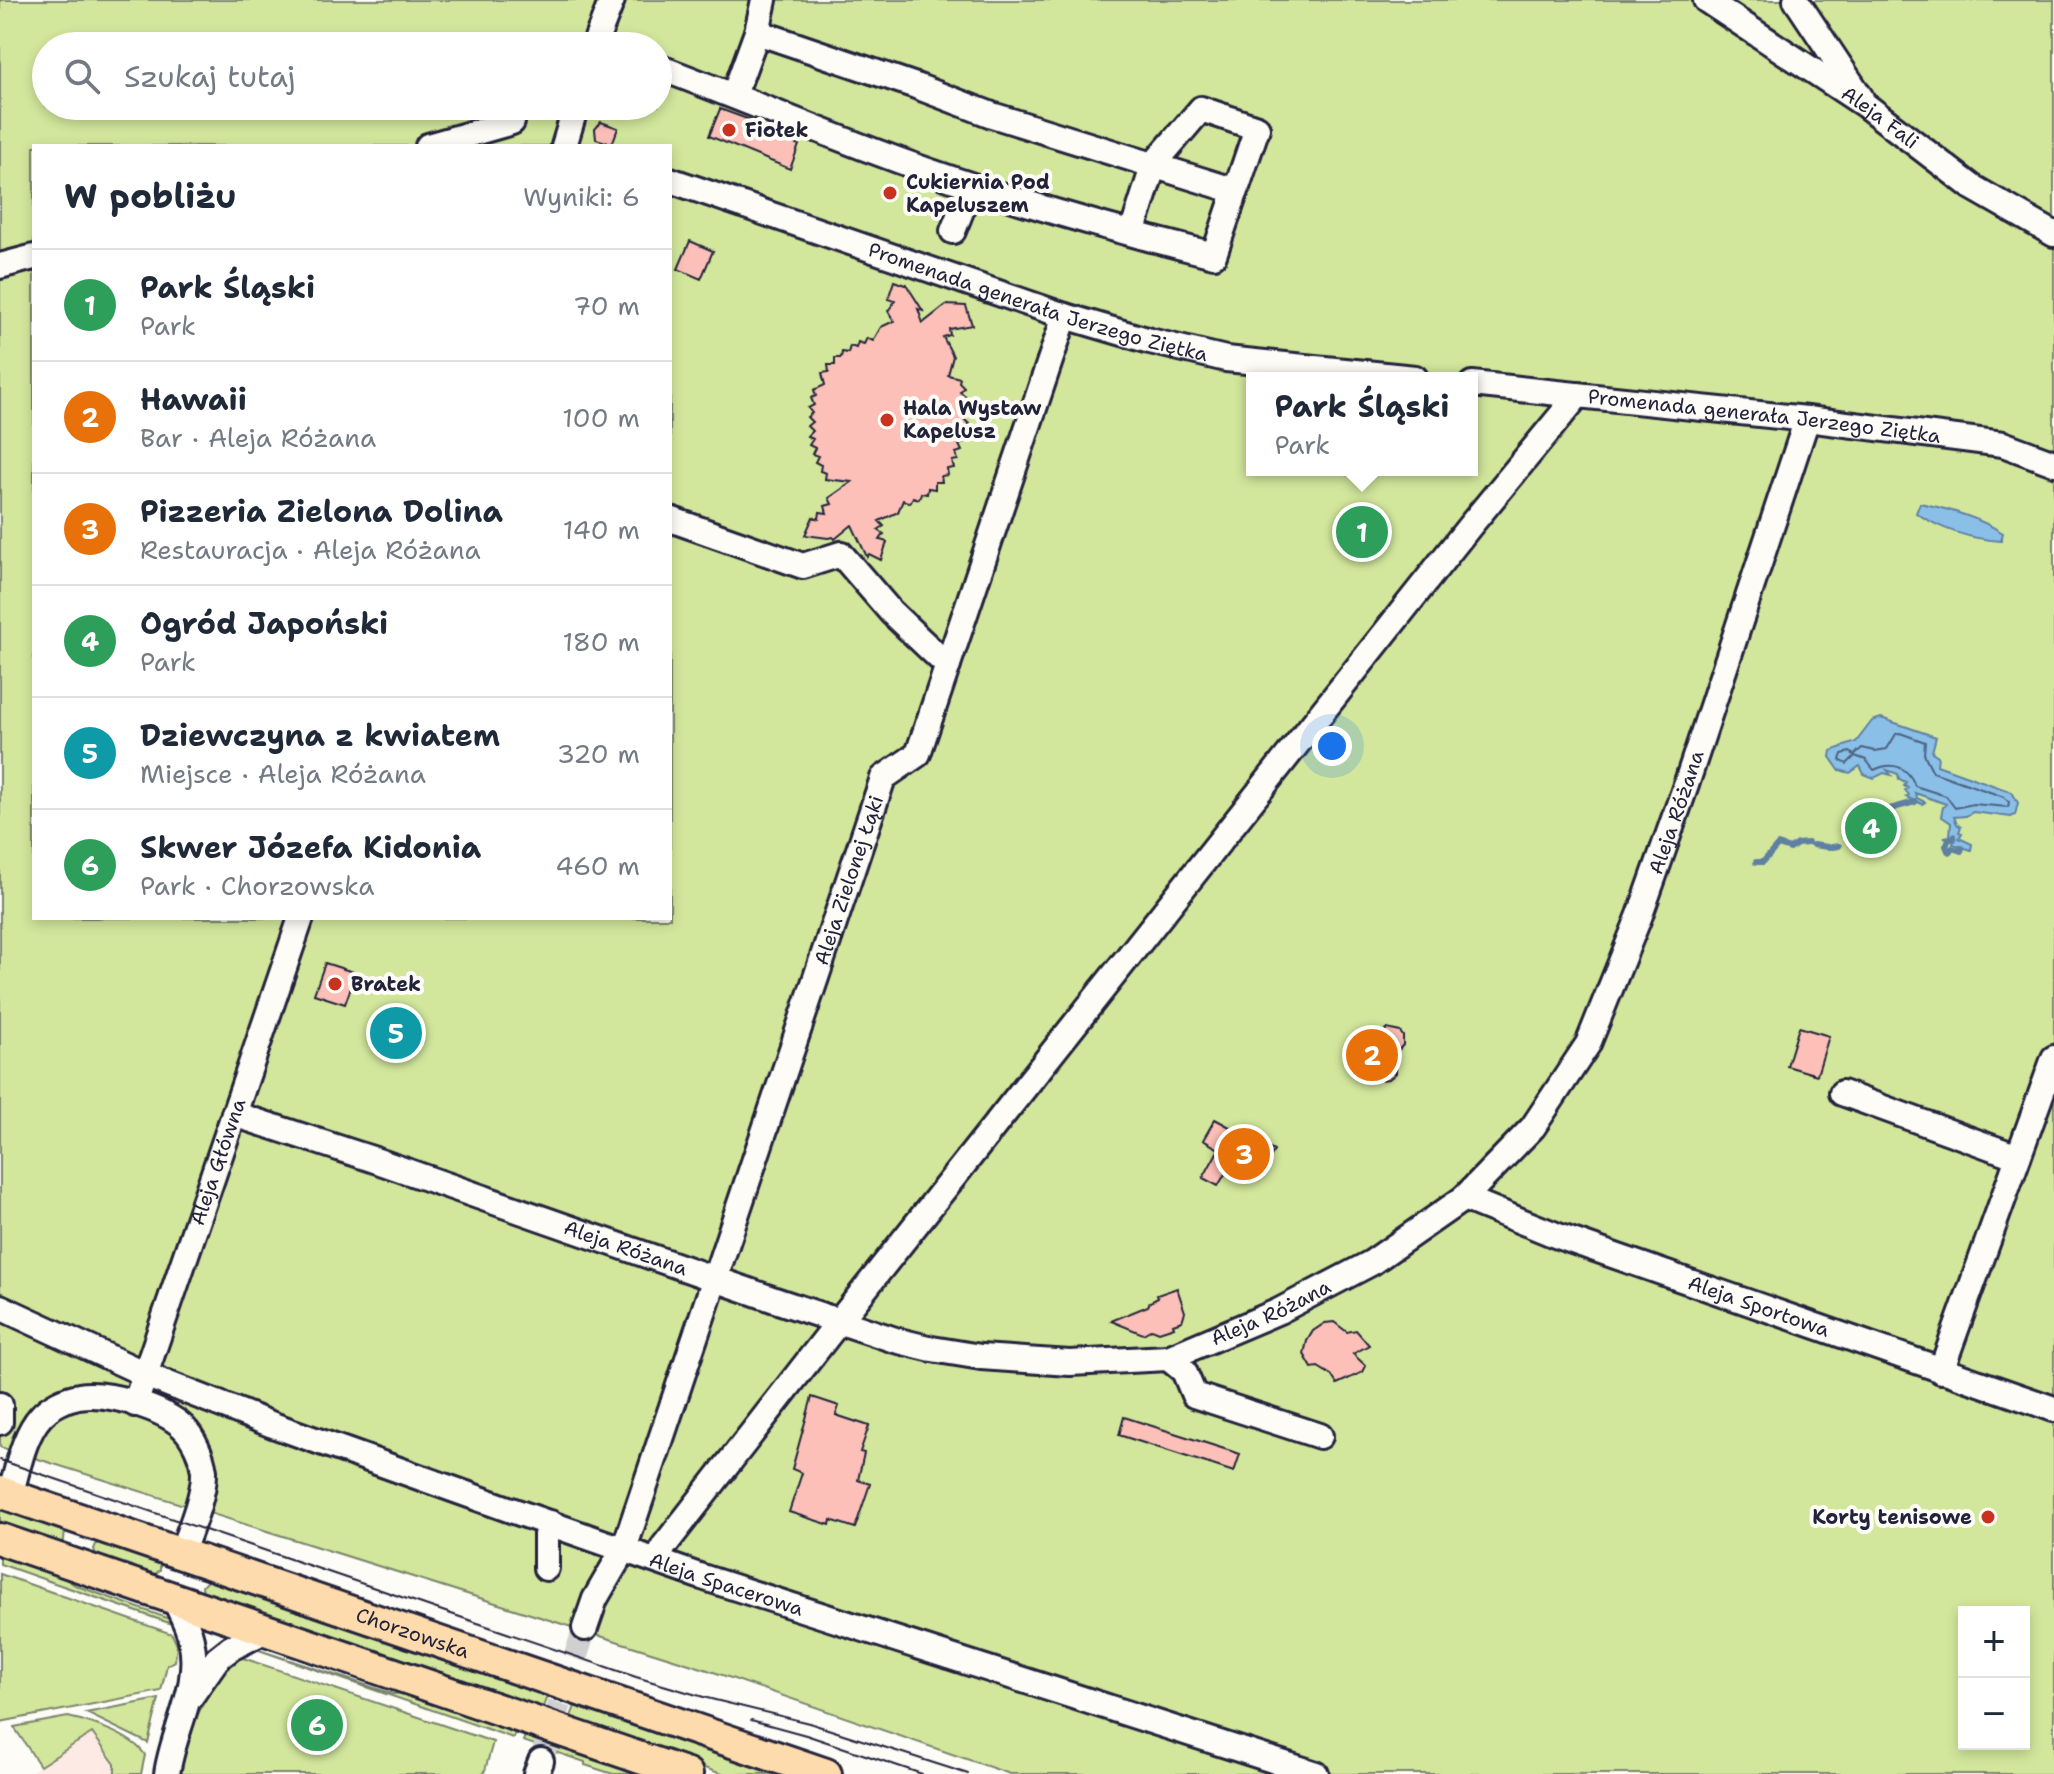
<!DOCTYPE html>
<html lang="pl">
<head>
<meta charset="utf-8">
<style>
	:root { --surface:#fff; --page:#f2f2f3; --text:#1f2937; --muted:#747a83; --line:#e0e1e3; --accent:#2563eb }
	body { margin:0; font-family:"Shantell Sans",sans-serif; background:var(--page); color:var(--text) }
	.controls { position:absolute; right:24px; bottom:24px; display:grid; overflow:hidden; border-radius:0px; box-shadow:0 4px 12px #0003 }
	.controls button { width:72px; height:72px; display:grid; place-items:center; padding:0; border:0; border-bottom:2px solid var(--line); background:var(--surface); color:var(--text); font:40px sans-serif }
	.you { position:absolute; left:1332px; top:746px; width:28px; height:28px; margin:-20px; border:6px solid #fff; border-radius:50%; background:#1a73e8; box-shadow:0 0 0 12px #1a73e833 }
	.badge { display:grid; place-items:center; width:52px; height:52px; border-radius:50%; background:var(--accent); color:#fff; font-size:26px; font-weight:700 }
	.pin { position:absolute; translate:-50% -50%; border:4px solid #fff; box-shadow:0 2px 8px #0006 }
	.popup { position:absolute; left:1246px; top:372px; width:232px; height:104px; box-sizing:border-box; display:grid; place-content:center; border-radius:0px; background:var(--surface); filter:drop-shadow(0 2px 6px #0005); font-size:26px; white-space:nowrap; color:var(--muted) }
	.popup b { font-size:30px; color:var(--text) }
	.popup::after { content:''; position:absolute; left:50%; top:100%; margin-left:-16px; border:16px solid transparent; border-top-color:var(--surface) }
	.list { margin:0; padding:0; list-style:none }
	h2 { display:flex; justify-content:space-between; align-items:center; height:104px; margin:0; padding:0 32px; font-size:34px }
	h2 small { font-size:26px; font-weight:400; color:var(--muted) }
	.list li { display:grid; grid-template-columns:52px 1fr auto; gap:24px; align-items:center; box-sizing:border-box; height:112px; padding:0 32px; border-top:2px solid var(--line) }
	.list b { display:block; font-size:30px; white-space:nowrap }
	.list p { margin:0; font-size:26px; white-space:nowrap; color:var(--muted) }
	.list em { font-size:26px; font-style:normal; color:var(--muted) }
	.icon { flex:none; width:44px; height:44px; fill:none; stroke:currentColor; stroke-width:2; stroke-linecap:round; stroke-linejoin:round }
	.map { position:relative; flex:none; width:2054px; height:1774px; overflow:hidden }
	.search { position:absolute; background:var(--surface); box-shadow:0 4px 12px #0003; left:32px; top:32px; width:640px; height:88px; display:flex; align-items:center; gap:20px; box-sizing:border-box; padding:0 28px; border-radius:44px; color:var(--muted); font-size:30px }
	.panel { position:absolute; background:var(--surface); box-shadow:0 4px 12px #0003; left:32px; top:144px; width:640px; height:776px; border-radius:0px }
	.map>svg:first-child { display:block }
	.built { fill:#fdeae4 }
	.green { fill:#d2e79c; stroke:#7a846c; stroke-width:2; fill-rule:evenodd }
	.water { fill:#8abfe7; stroke:#6080a2; stroke-width:2 }
	.lines { fill:none; stroke-linecap:round; stroke-linejoin:round }
	.shore { stroke:#4c6180; stroke-width:2 }
	.stream { stroke:#6080a2; stroke-width:6 }
	.building { fill:#fcc0b8; stroke:#22223b; stroke-width:2 }
	.minor-tunnel { stroke:#d1d0d1; stroke-width:24; stroke-dasharray:24 12; stroke-linecap:butt }
	.minor-casing { stroke:#22223b; stroke-width:30 }
	.major-casing { stroke:#22223b; stroke-width:36 }
	.minor { stroke:#fdfcf7; stroke-width:24 }
	.major { stroke:#fedbac; stroke-width:30 }
	.tram { stroke:#22223b; stroke-width:2 }
	.poi-dot { fill:#c8321e; stroke:#fdfcf7; stroke-width:3 }
	.labels { text-anchor:middle; dominant-baseline:central; stroke-width:8; stroke-linejoin:round; paint-order:stroke }
	.street-label { font-size:20px; fill:#22223b; stroke:#fdfcf7 }
	.poi-label { font-size:20px; font-weight:bold; fill:#22223b; stroke:#fdfcf7; text-anchor:start }
</style>
</head>
<body>
<div class="map">
<svg width="2054" height="1774" viewBox="0 0 2054 1774">
	<rect width="100%" height="100%" fill="#fdfcf7"/>
	<filter id="ink" filterUnits="userSpaceOnUse"><feTurbulence type="fractalNoise" baseFrequency=".0125" numOctaves="2"/><feDisplacementMap in="SourceGraphic" scale="16" xChannelSelector="R" yChannelSelector="G"/><feConvolveMatrix kernelMatrix="1 2 1 2 8 2 1 2 1" color-interpolation-filters="sRGB"/></filter>
	<g filter="url(#ink)">
		<path class="built" d="M 92,1732 L 115,1764 L 115,1774 L 28,1774 Z"/>
		<path class="green" d="M 0,0 L 2054,0 L 2054,1774 L 1010,1774 L 702,1668 L 0,1447 ZM 46,46 L 658,46 L 658,106 L 46,106 ZM 34,146 L 670,146 L 670,918 L 34,918 ZM 1252,378 L 1472,378 L 1472,470 L 1252,470 ZM 1964,1612 L 2024,1612 L 2024,1744 L 1964,1744 Z
			M 0,1504 L 65,1529 L 64,1540 L 59,1544 L 6,1528 L 0,1520 Z
			M 102,1540 L 160,1561 L 160,1570 L 153,1576 L 97,1558 L 94,1549 L 97,1542 Z
			M 0,1551 L 42,1565 L 77,1586 L 170,1619 L 175,1625 L 0,1564 Z
			M 0,1574 L 172,1634 L 177,1645 L 175,1661 L 167,1665 L 161,1691 L 0,1722 Z
			M 211,1577 L 549,1691 L 541,1712 L 203,1593 L 202,1586 Z
			M 256,1649 L 393,1694 L 406,1693 L 517,1728 L 513,1738 Z
			M 234,1655 L 493,1742 L 484,1774 L 178,1774 C 190,1723 204,1698 234,1655 Z
			M 159,1699 L 148,1743 L 86,1713 Z
			M 577,1701 L 791,1774 L 722,1774 L 569,1722 Z
			M 68,1717 C 91,1722 132,1735 145,1755 L 141,1774 L 115,1774 L 115,1764 L 92,1733 L 40,1766 L 14,1727 Z
			M 527,1731 L 651,1774 L 613,1774 L 585,1765 L 585,1762 L 523,1741 Z"/>
		<path class="water" d="M 1920,503 C 1949,509 1978,517 2003,533 L 2001,541 C 1970,539 1942,530 1916,513 Z
			M 1881,718 L 1936,737 L 1932,752 L 1938,756 L 1937,765 L 2012,792 L 2018,803 L 2015,815 L 2011,817 L 1973,812 L 1966,816 L 1954,817 L 1957,824 L 1961,827 L 1959,832 L 1962,833 L 1959,838 L 1972,844 L 1971,850 L 1953,844 L 1954,840 L 1944,837 L 1950,836 L 1951,823 L 1941,816 L 1943,807 L 1946,804 L 1915,793 L 1917,798 L 1925,802 L 1922,804 L 1906,797 L 1909,795 L 1905,790 L 1908,788 L 1904,786 L 1906,782 L 1899,779 L 1898,774 L 1887,770 L 1891,775 L 1884,773 L 1874,778 L 1864,774 L 1860,766 L 1850,773 L 1839,770 L 1830,757 L 1831,751 L 1856,742 L 1872,721 Z"/>
		<g class="lines">
			<path class="shore" d="M 1900,733 L 1925,742 L 1924,754 L 1933,772 L 2004,797 L 2009,802 L 2008,807 L 1973,804 L 1955,808 L 1946,796 L 1915,786 C 1908,766 1892,761 1874,770 L 1866,760 L 1855,756 L 1847,764 L 1840,760 L 1842,754 L 1850,752 L 1854,755 L 1862,748 L 1875,751 L 1887,749 L 1896,734 Z"/>
			<path class="stream" d="M 1873,817 L 1879,812 L 1915,802
				M 1954,836 L 1954,839 L 1949,839 L 1946,846 L 1948,851 L 1950,852 L 1952,848 L 1961,851 L 1962,848
				M 1813,845 L 1828,847
				M 1832,847 L 1839,846
				M 1756,862 L 1763,862 L 1778,845 L 1790,849 L 1797,844 L 1808,843"/>
		</g>
		<path class="building" d="M 720,109 L 750,120 L 748,125 L 799,145 L 790,169 L 709,136 Z
			M 601,122 L 618,128 L 612,144 L 596,139 L 595,129 Z
			M 690,241 L 713,251 L 701,279 L 678,269 Z
			M 894,281 L 905,285 L 906,284 L 923,311 L 918,309 L 923,323 L 946,305 L 966,306 L 972,325 L 949,329 L 950,335 L 943,337 L 953,356 L 948,375 L 960,378 L 959,382 L 964,387 L 960,392 L 966,396 L 963,401 L 968,405 L 964,410 L 969,414 L 964,419 L 969,424 L 964,428 L 967,433 L 961,436 L 965,442 L 959,445 L 962,451 L 956,453 L 958,460 L 952,461 L 954,468 L 947,469 L 948,475 L 941,476 L 942,482 L 935,482 L 935,489 L 928,488 L 927,494 L 921,493 L 919,499 L 913,497 L 910,503 L 903,500 L 898,512 L 879,521 L 884,526 L 878,530 L 884,534 L 880,540 L 887,542 L 881,560 L 869,554 L 867,557 L 852,525 L 835,539 L 833,537 L 828,538 L 805,535 L 813,517 L 819,519 L 820,512 L 827,513 L 825,506 L 832,504 L 829,498 L 852,482 L 825,479 L 826,473 L 820,471 L 821,465 L 815,462 L 818,456 L 812,454 L 815,448 L 809,445 L 813,439 L 807,436 L 812,431 L 807,426 L 812,422 L 807,417 L 812,413 L 808,408 L 814,405 L 811,398 L 816,396 L 814,390 L 825,385 L 822,373 L 829,372 L 828,365 L 835,365 L 835,358 L 841,358 L 842,352 L 848,353 L 850,346 L 856,348 L 858,342 L 864,344 L 867,338 L 873,341 L 881,327 L 894,321 L 888,311 L 895,301 L 888,299 Z
			M 325,963 L 356,973 L 345,1004 L 314,994 Z
			M 1799,1027 L 1829,1036 L 1817,1075 L 1787,1066 Z
			M 1387,1029 L 1400,1032 L 1403,1036 L 1403,1045 L 1396,1053 L 1396,1073 L 1389,1079 L 1380,1080 L 1373,1073 L 1372,1059 L 1360,1059 L 1353,1053 L 1353,1043 L 1359,1036 L 1380,1035 Z
			M 1215,1119 L 1274,1151 L 1261,1172 L 1235,1157 L 1218,1186 L 1203,1178 L 1219,1149 L 1203,1140 Z
			M 1177,1288 L 1185,1312 L 1182,1321 L 1173,1324 L 1174,1327 L 1159,1332 L 1152,1329 L 1143,1334 L 1111,1321 L 1148,1306 L 1150,1302 L 1158,1298 L 1157,1295 Z
			M 1334,1322 L 1347,1332 L 1356,1330 L 1369,1345 L 1353,1354 L 1366,1366 L 1363,1372 L 1337,1384 L 1331,1375 L 1318,1367 L 1312,1368 L 1304,1354 L 1307,1341 L 1313,1331 L 1325,1323 Z
			M 812,1397 L 839,1406 L 836,1415 L 869,1426 L 860,1452 L 864,1453 L 858,1480 L 870,1484 L 855,1528 L 831,1520 L 830,1525 L 789,1512 L 802,1473 L 792,1469 Z
			M 1124,1417 L 1240,1454 L 1234,1472 L 1119,1435 Z"/>
		<g class="lines">
			<path class="minor-tunnel" d="M 541,1761 L 585,1628"/>
			<defs>
				<g id="minor">
					<path id="s1" d="M 1706,0 L 1865,105 L 1972,187 L 2054,234"/>
					<path d="M 1796,0 L 1861,98"/>
					<path d="M 757,32 L 916,86 L 992,115 L 1236,191"/>
					<path d="M 594,46 L 612,0"/>
					<path d="M 658,67 C 763,106 866,152 973,186 C 1052,212 1133,235 1214,255 L 1257,128 L 1201,109 L 1154,164 L 1132,233"/>
					<path d="M 734,95 L 757,32 L 764,0"/>
					<path d="M 428,146 L 512,122"/>
					<path d="M 564,146 L 576,106"/>
					<path id="s2" d="M 670,180 L 1065,316 L 1150,341 L 1226,359 L 1415,378"/>
					<path d="M 953,231 L 971,186"/>
					<path d="M 0,266 L 34,257"/>
					<path id="s3" d="M 1472,384 L 1807,419 L 2003,444 L 2054,463"/>
					<path d="M 670,519 L 803,566 L 841,554 L 891,612 L 948,666"/>
					<path d="M 1842,1093 L 2018,1157"/>
					<path id="s4" d="M 234,1114 L 372,1159 L 775,1300 L 895,1340 L 932,1349 L 981,1357 L 1070,1363 L 1168,1358 L 1279,1311 L 1371,1263 L 1464,1198 L 1533,1127 L 1588,1044 L 1640,915 L 1686,785 L 1807,419"/>
					<path id="s5" d="M 1464,1198 L 1558,1236 L 2054,1409"/>
					<path id="s6" d="M 0,1307 L 158,1380 L 273,1425 L 514,1511 L 702,1577 L 1316,1774"/>
					<path d="M 1168,1358 L 1184,1371 L 1194,1395 L 1320,1436"/>
					<path d="M 1941,1371 L 2054,1058"/>
					<path id="s7" d="M 135,1404 L 301,918"/>
					<path d="M 0,1405 L 0,1422"/>
					<path d="M 10,1495 C 18,1469 23,1436 41,1416 C 50,1406 66,1398 79,1396 C 106,1391 163,1408 183,1427 C 194,1438 202,1456 204,1471 C 205,1494 189,1532 181,1554"/>
					<path d="M 658,1560 L 664,1546 L 830,1333 L 1469,527 L 1578,395"/>
					<path d="M 546,1568 L 546,1535 L 550,1523"/>
					<path id="s8" d="M 585,1628 L 595,1599 L 624,1549 L 883,778 L 918,754 L 1065,316"/>
					<path d="M 191,1696 L 217,1659 L 231,1648 L 266,1630"/>
					<path d="M 167,1774 C 173,1729 202,1686 191,1639 C 188,1625 180,1611 174,1598"/>
					<path d="M 536,1774 L 541,1761"/>
				</g>
				<g id="major">
					<path id="s9" d="M 0,1492 L 826,1774"/>
					<path d="M 0,1539 L 687,1774"/>
				</g>
			</defs>
			<use href="#minor" class="minor-casing"/>
			<use href="#major" class="major-casing"/>
			<use href="#minor" class="minor"/>
			<use href="#major" class="major"/>
			<path class="tram" d="M 0,1460 L 636,1677 L 707,1698 L 809,1723 L 968,1774
				M 751,1720 L 806,1735 L 922,1774"/>
		</g>
	</g>
	<g class="poi-dot">
		<circle cx="729" cy="130" r="8"/>
		<circle cx="890" cy="193" r="8"/>
		<circle cx="887" cy="420" r="8"/>
		<circle cx="335" cy="984" r="8"/>
		<circle cx="1988" cy="1517" r="8"/>
	</g>
	<g class="labels">
		<g class="street-label">
			<text stroke="none"><textPath href="#s1" startOffset="210">Aleja Fali</textPath></text>
			<text stroke="none"><textPath href="#s2" startOffset="388">Promenada generała Jerzego Ziętka</textPath></text>
			<text stroke="none"><textPath href="#s3" startOffset="294">Promenada generała Jerzego Ziętka</textPath></text>
			<text stroke="none"><textPath href="#s4" startOffset="1758">Aleja Różana</textPath></text>
			<text stroke="none"><textPath href="#s8" startOffset="794">Aleja Zielonej Łąki</textPath></text>
			<text stroke="none"><textPath href="#s7" startOffset="256">Aleja Główna</textPath></text>
			<text stroke="none"><textPath href="#s4" startOffset="414">Aleja Różana</textPath></text>
			<text stroke="none"><textPath href="#s5" startOffset="314">Aleja Sportowa</textPath></text>
			<text stroke="none"><textPath href="#s4" startOffset="1086">Aleja Różana</textPath></text>
			<text stroke="none"><textPath href="#s6" startOffset="778">Aleja Spacerowa</textPath></text>
			<text stroke="none"><textPath href="#s9" startOffset="436">Chorzowska</textPath></text>
		</g>
		<g class="poi-label">
			<text x="745" y="130">Fiołek</text>
			<text x="906" y="182">Cukiernia Pod<tspan x="906" dy="23">Kapeluszem</tspan></text>
			<text x="903" y="408">Hala Wystaw<tspan x="903" dy="23">Kapelusz</tspan></text>
			<text x="351" y="984">Bratek</text>
			<text x="1972" y="1517" text-anchor="end">Korty tenisowe</text>
		</g>
	</g>
</svg>
<div class="controls">
<button>+</button>
<button>−</button>
</div>
<div class="you"></div>
<div class="pin badge" style="left:1362px;top:532px;background:#2e9e5b">1</div>
<div class="popup"><b>Park Śląski</b>Park</div>
<div class="pin badge" style="left:1372px;top:1055px;background:#e8710a">2</div>
<div class="pin badge" style="left:1244px;top:1154px;background:#e8710a">3</div>
<div class="pin badge" style="left:1871px;top:828px;background:#2e9e5b">4</div>
<div class="pin badge" style="left:396px;top:1033px;background:#0f9aa8">5</div>
<div class="pin badge" style="left:317px;top:1725px;background:#2e9e5b">6</div>
<div class="search"><svg class="icon" aria-label="search" viewBox="0 0 24 24"><circle cx="10" cy="10" r="6"/><path d="M15 15l6 6"/></svg>Szukaj tutaj</div>
<section class="panel">
<h2>W pobliżu<small>Wyniki: 6</small></h2>
<ul class="list">
<li><span class="badge" style="background:#2e9e5b">1</span><div><b>Park Śląski</b><p>Park</p></div><em>70 m</em></li>
<li><span class="badge" style="background:#e8710a">2</span><div><b>Hawaii</b><p>Bar · Aleja Różana</p></div><em>100 m</em></li>
<li><span class="badge" style="background:#e8710a">3</span><div><b>Pizzeria Zielona Dolina</b><p>Restauracja · Aleja Różana</p></div><em>140 m</em></li>
<li><span class="badge" style="background:#2e9e5b">4</span><div><b>Ogród Japoński</b><p>Park</p></div><em>180 m</em></li>
<li><span class="badge" style="background:#0f9aa8">5</span><div><b>Dziewczyna z kwiatem</b><p>Miejsce · Aleja Różana</p></div><em>320 m</em></li>
<li><span class="badge" style="background:#2e9e5b">6</span><div><b>Skwer Józefa Kidonia</b><p>Park · Chorzowska</p></div><em>460 m</em></li>
</ul>
</section>
</div>
</body>
</html>
